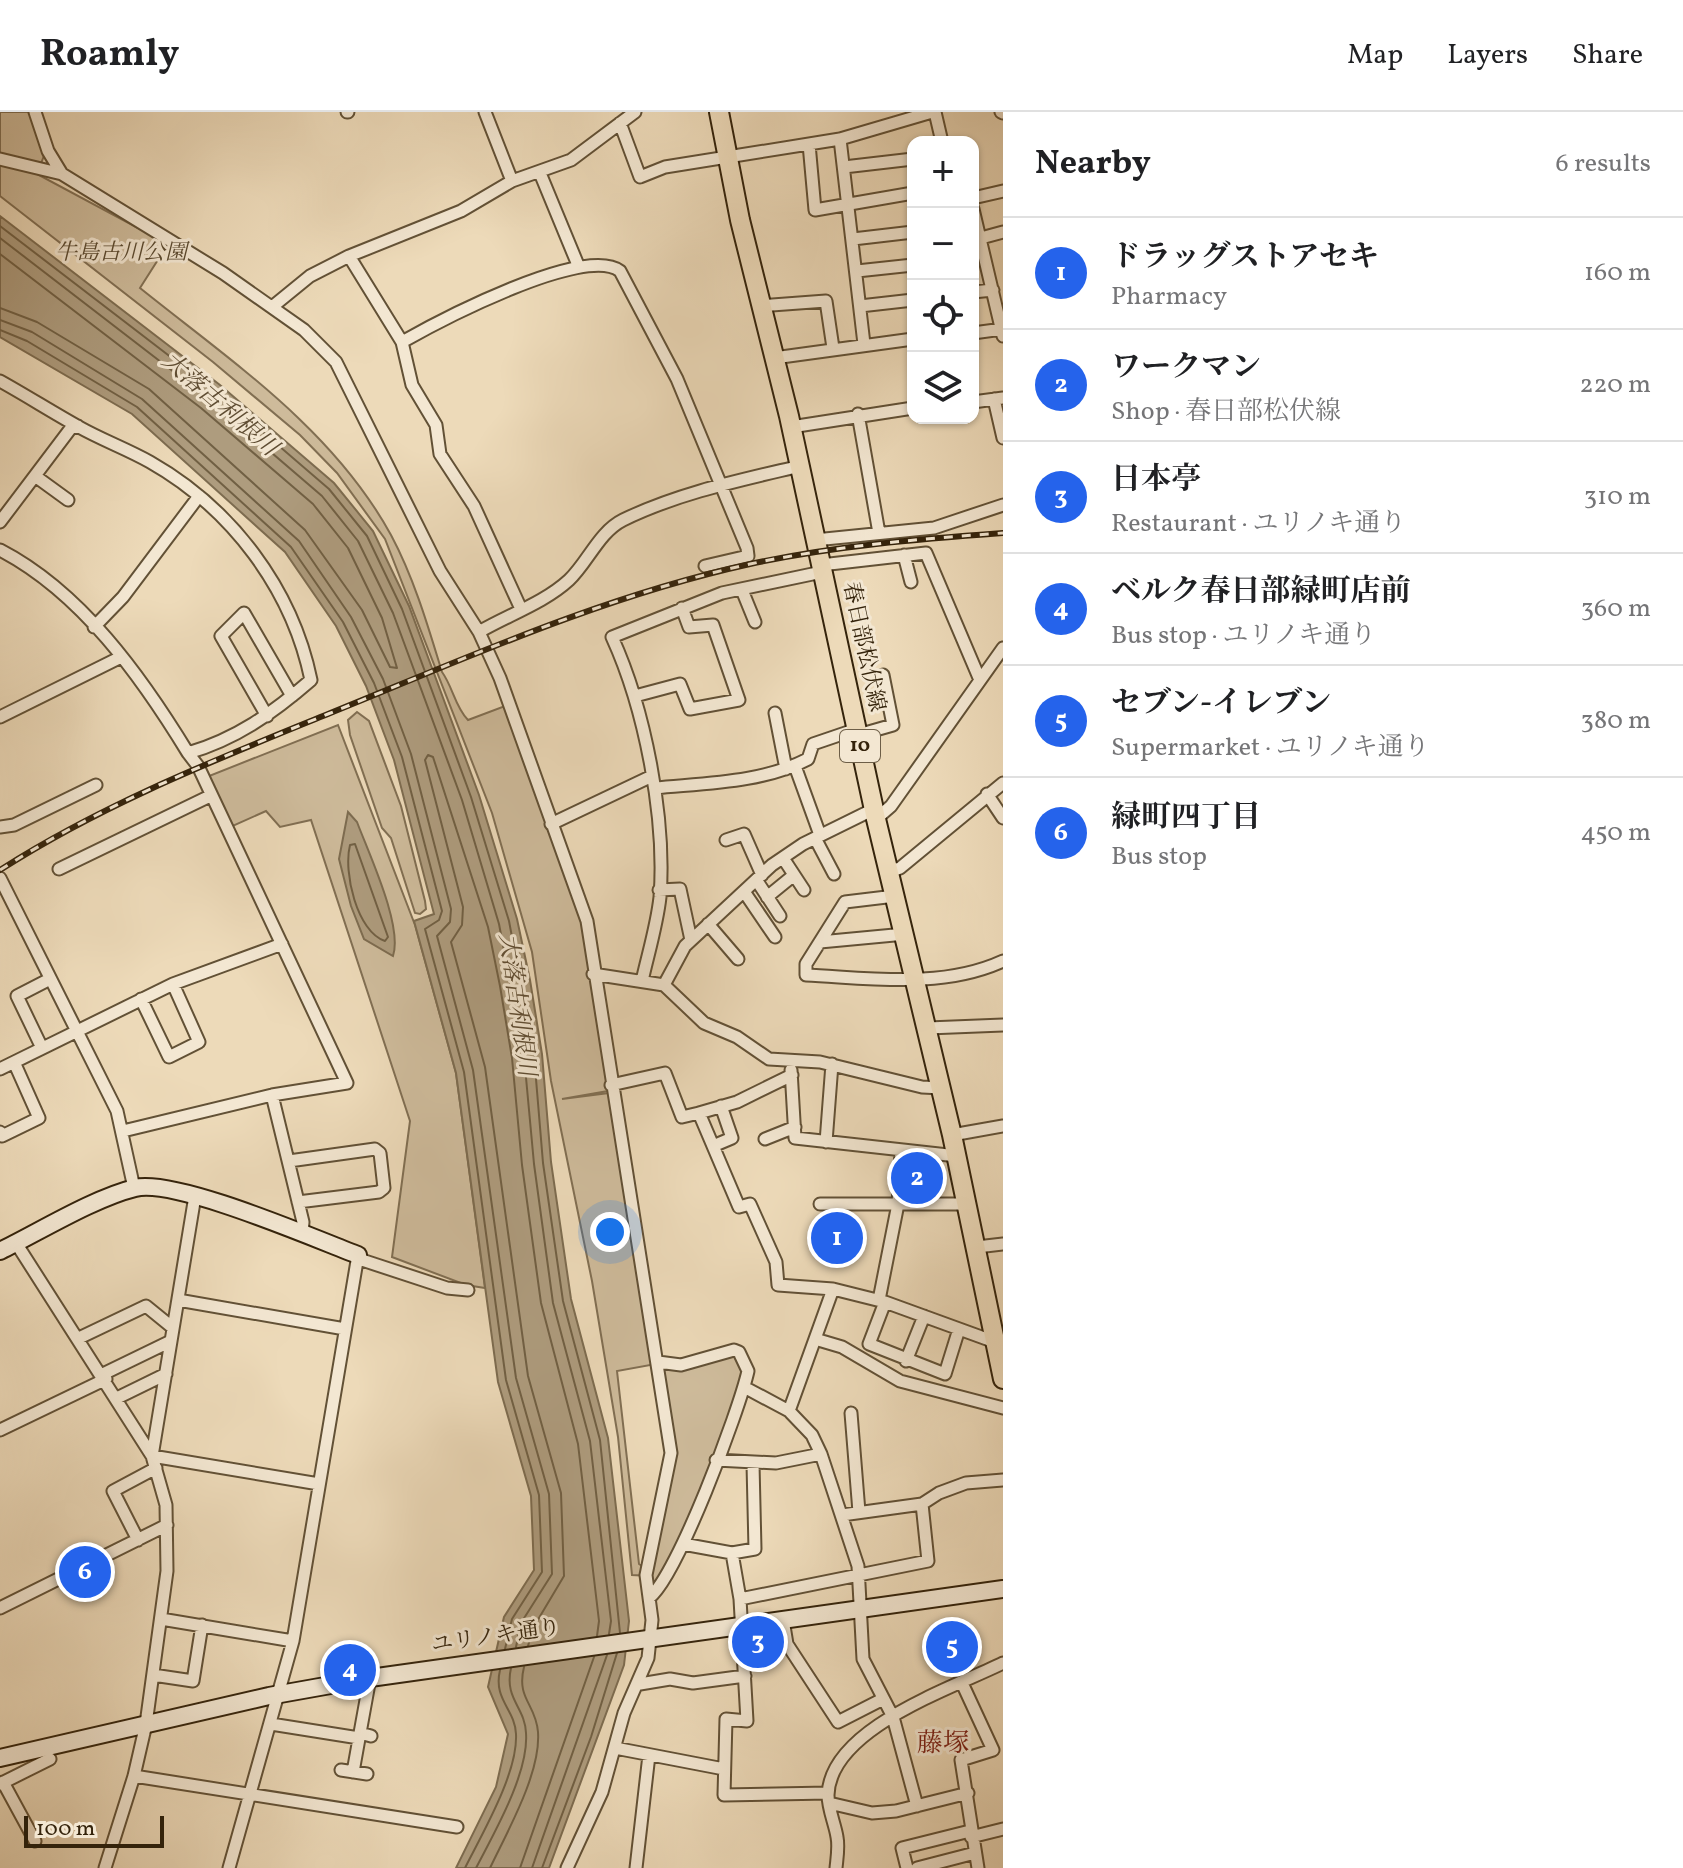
<!DOCTYPE html>
<html lang="en">
<head>
<meta charset="utf-8">
<style>
	:root { --surface:#fff; --page:#f2f2f2; --text:#202124; --muted:#757577; --line:#e0e0e0; --accent:#2563eb }
	body { margin:0; font-family:Vollkorn,"Noto Serif JP",serif; background:var(--page); color:var(--text) }
	.controls { position:absolute; right:24px; top:24px; display:grid; overflow:hidden; border-radius:16px; box-shadow:0 2px 6px #0004 }
	.controls button { width:72px; height:72px; display:grid; place-items:center; padding:0; border:0; border-bottom:2px solid var(--line); background:var(--surface); color:var(--text); font:40px sans-serif }
	.scale { position:absolute; left:24px; bottom:20px; width:140px; box-sizing:border-box; padding-left:8px; border:4px solid #34230b; border-top:0; font-size:22px; line-height:28px; white-space:nowrap; color:#34230b; -webkit-text-stroke:6px #f3e7d2; paint-order:stroke }
	.you { position:absolute; left:610px; top:1120px; width:28px; height:28px; margin:-20px; border:6px solid #fff; border-radius:50%; background:#1a73e8; box-shadow:0 0 0 12px #1a73e833 }
	.badge { display:grid; place-items:center; width:52px; height:52px; border-radius:50%; background:var(--accent); color:#fff; font-size:26px; font-weight:700 }
	.pin { position:absolute; translate:-50% -50%; border:4px solid #fff; box-shadow:0 2px 8px #0006 }
	.list { margin:0; padding:0; list-style:none }
	h2 { display:flex; justify-content:space-between; align-items:center; height:104px; margin:0; padding:0 32px; font-size:34px }
	h2 small { font-size:26px; font-weight:400; color:var(--muted) }
	.list li { display:grid; grid-template-columns:52px 1fr auto; gap:24px; align-items:center; box-sizing:border-box; height:112px; padding:0 32px; border-top:2px solid var(--line) }
	.list b { display:block; font-size:30px; white-space:nowrap }
	.list p { margin:0; font-size:26px; white-space:nowrap; color:var(--muted) }
	.list em { font-size:26px; font-style:normal; color:var(--muted) }
	.icon { flex:none; width:44px; height:44px; fill:none; stroke:currentColor; stroke-width:2; stroke-linecap:round; stroke-linejoin:round }
	.map { position:relative; flex:none; width:1003px; height:1756px; overflow:hidden }
	header { display:flex; align-items:center; gap:48px; box-sizing:border-box; height:112px; padding:0 40px; background:var(--surface); border-bottom:2px solid var(--line) }
	header strong { font-size:38px }
	nav { display:flex; gap:44px; margin-inline-start:auto; font-size:28px }
	main { display:flex }
	aside { flex:1; background:var(--surface) }
	.map>svg:first-child { display:block }
	.green { fill:#cebb9b; stroke:#816f53; stroke-width:2 }
	.water { fill:#ae9c7e; stroke:#7d6c50; stroke-width:2 }
	.lines { fill:none; stroke-linecap:round; stroke-linejoin:round }
	.shore { stroke:#716044; stroke-width:2 }
	.street-casing { stroke:#625136; stroke-width:15 }
	.secondary-casing { stroke:#34230b; stroke-width:20 }
	.primary-casing { stroke:#34230b; stroke-width:22 }
	.street { stroke:#f3e7d2; stroke-width:11 }
	.secondary { stroke:#f3e7d2; stroke-width:16 }
	.primary { stroke:#eddab9; stroke-width:18 }
	.rail-casing { stroke:#34230b; stroke-width:6 }
	.rail { stroke:#f3e7d2; stroke-width:3; stroke-dasharray:9; stroke-linecap:butt }
	.labels { text-anchor:middle; dominant-baseline:central; stroke-width:6; stroke-linejoin:round; paint-order:stroke }
	.shield { fill:#f3e7d2; stroke:#6d5e47; stroke-width:2 }
	.shield-label { font-size:20px; font-weight:bold; fill:#34230b }
	.park-label { font-size:22px; font-style:italic; fill:#5a492f; stroke:#f3e7d2 }
	.street-label { font-size:22px; fill:#34230b; stroke:#f3e7d2 }
	.water-label { font-size:24px; font-style:italic; fill:#5f4d33; stroke:#f3e7d2 }
	.quarter-label { font-size:26px; fill:#7a1f14; stroke:#f3e7d2 }
</style>
</head>
<body>
<header>
<strong>Roamly</strong>
<nav><a>Map</a><a>Layers</a><a>Share</a></nav>
</header>
<main>
<div class="map">
<svg width="1003" height="1756" viewBox="0 0 1003 1756">
	<rect width="100%" height="100%" fill="#eddab9"/>
	<filter id="stains"><feTurbulence type="fractalNoise" baseFrequency=".0025" numOctaves="4"/><feColorMatrix values="0 0 0 0 .2 0 0 0 0 .09 0 0 0 0 .02 0 0 0 .5 -.17"/></filter>
	<radialGradient id="worn" r=".72"><stop offset=".6" stop-color="#630" stop-opacity="0"/><stop offset="1" stop-color="#630" stop-opacity=".3"/></radialGradient>
	<path class="green" d="M 0,0 L 30,0 L 45,41 L 37,62 L 168,132 L 140,176 C 232,250 333,317 391,423 C 414,466 428,514 442,560 C 453,575 455,595 468,608 L 505,594 L 583,812 L 608,979 L 562,987 L 609,981 L 656,1252 L 617,1259 L 639,1452 L 645,1456 L 670,1375 L 662,1253 L 735,1241 L 744,1252 L 741,1273 L 670,1456 L 659,1473 L 652,1470 L 651,1464 L 632,1463 L 618,1325 L 592,1169 L 551,969 L 532,840 L 492,701 L 385,427 L 337,361 L 300,323 L 213,250 L 0,84 Z
		M 357,600 L 369,609 L 401,694 L 425,789 L 426,797 L 420,802 L 415,801 L 391,726 L 382,716 L 350,623 L 348,608 Z
		M 338,613 L 415,813 L 456,961 L 485,1176 L 466,1173 L 392,1145 L 410,1009 L 311,708 L 280,715 L 266,699 L 226,717 L 204,666 Z"/>
	<path class="water" d="M 0,104 L 220,273 L 334,371 L 373,419 L 409,494 L 479,683 L 517,807 L 530,868 L 542,942 L 551,1050 L 571,1187 L 608,1326 L 629,1509 L 624,1553 L 549,1756 L 456,1756 L 496,1675 L 508,1622 L 488,1575 L 504,1505 L 534,1458 L 531,1384 L 498,1270 L 456,961 L 414,809 L 434,802 L 394,648 L 366,574 L 336,514 L 285,440 L 132,302 L 0,225 Z
		M 348,700 L 357,710 C 369,742 403,814 393,844 L 364,827 L 351,794 L 339,747 Z"/>
	<g class="lines">
		<path class="shore" d="M 0,114 L 215,279 L 329,377 L 367,424 L 402,497 L 471,685 L 509,809 L 534,943 L 543,1051 L 563,1189 L 600,1328 L 620,1521
			M 0,126 L 209,287 L 322,384 L 358,429 L 393,501 L 462,688 L 499,812 L 524,944 L 534,1052 L 553,1191 L 590,1329 L 611,1509 L 609,1522
			M 0,142 L 201,296 L 313,392 L 348,436 L 382,506 L 397,556 L 390,555 L 362,498 L 305,418 L 149,277 L 37,210 L 0,196
			M 0,208 L 32,220 L 142,287 L 299,429 L 351,505 L 383,567 L 411,642 L 451,797 L 450,810 L 437,824 L 473,958 L 516,1266 L 549,1382 L 552,1462 L 521,1511 L 516,1535
			M 0,218 L 27,229 L 137,295 L 291,435 L 343,510 L 374,571 L 402,645 L 442,799 L 439,808 L 425,817 L 464,960 L 506,1268 L 539,1383 L 542,1460 L 512,1507 L 505,1537
			M 355,732 L 388,825 L 385,829 C 357,820 343,760 350,733 Z
			M 528,1534 L 533,1516 L 564,1464 L 561,1381 L 528,1264 L 485,955 L 451,830 L 462,813 L 463,795 L 425,648 L 428,643 L 433,645 L 488,815 L 500,874 L 512,946 L 522,1053 L 541,1191 L 578,1332 L 599,1509 L 597,1524
			M 465,1756 C 482,1722 518,1661 516,1622 C 515,1597 493,1588 500,1558
			M 476,1756 C 494,1721 529,1661 526,1621 C 525,1595 504,1587 511,1556
			M 490,1756 C 507,1720 541,1661 538,1620 C 536,1592 516,1587 524,1555
			M 520,1756 L 594,1545
			M 532,1756 L 607,1543
			M 542,1756 L 591,1625 L 617,1541"/>
		<defs>
			<path id="street" d="M 35,0 L 48,39 L 62,62 L 223,161 L 304,218 L 336,250 L 440,459 L 479,520 L 500,566 L 587,809 L 671,1341 L 646,1463 L 652,1508 L 648,1546 L 624,1601 L 602,1680 L 567,1756
				M 347,0 L 348,0
				M 485,0 L 512,69
				M 935,0 L 942,30
				M 1001,0 L 1003,1
				M 620,11 L 640,65 L 665,55 L 840,27 L 932,0
				M 840,27 L 864,232
				M 809,32 L 815,98 L 913,81
				M 0,47 L 62,62
				M 844,55 L 913,47
				M 540,61 L 578,153
				M 973,86 L 1003,79
				M 973,97 L 1003,224
				M 981,126 L 1003,120
				M 853,127 L 913,120
				M 349,144 L 402,230 L 412,273 L 436,313 L 440,342 L 474,394 L 521,497
				M 857,159 L 913,153
				M 973,180 L 993,178
				M 760,194 L 826,189 L 833,236
				M 860,194 L 913,188
				M 272,195 L 310,164 L 349,144 L 461,99 L 512,69 L 571,48 L 635,0
				M 973,221 L 1003,217
				M 402,230 C 439,209 585,132 620,159 L 677,267 L 747,436 L 748,444 L 705,454
				M 774,246 L 913,227
				M 0,269 C 27,284 52,300 79,315 C 102,328 127,337 150,350 C 231,396 292,476 311,568 C 273,601 236,627 188,641 C 141,564 81,480 0,438
				M 994,287 L 1003,326
				M 973,290 L 1003,286
				M 858,302 L 879,421
				M 791,315 L 913,296
				M 35,364 L 68,388
				M 0,410 L 71,316 L 78,314
				M 815,428 L 934,416 L 1003,393
				M 904,443 L 911,470
				M 821,453 L 926,441 L 980,568
				M 742,478 L 755,510
				M 94,515 L 123,485 L 199,384
				M 479,520 C 508,503 544,491 569,468 C 588,450 599,420 623,408 C 678,381 741,368 800,354
				M 635,584 L 680,572 L 690,597 L 739,588 L 713,513 L 689,515 L 682,496
				M 775,601 L 786,657
				M 267,604 L 221,524 L 244,501 L 292,584
				M 0,605 L 119,546
				M 858,623 L 893,613 L 883,563
				M 795,654 L 820,723
				M 655,676 C 706,671 762,671 808,647 L 813,632 L 857,617
				M 987,682 L 1003,706
				M 876,707 L 891,694 L 1003,536
				M 551,712 L 652,664
				M 0,715 L 14,713 L 96,673
				M 815,726 L 834,762
				M 726,728 L 744,722 L 762,763
				M 783,746 L 804,778
				M 59,757 L 210,684
				M 889,760 L 900,756 L 1003,671
				M 0,766 L 117,999 L 134,1076
				M 757,769 L 780,804
				M 659,778 L 680,777 L 691,828
				M 745,781 L 775,825
				M 895,784 L 845,790 L 806,852 L 806,863 C 871,866 942,877 1003,849
				M 767,785 L 794,763
				M 708,812 L 738,847
				M 820,830 L 905,822
				M 593,862 L 664,873 L 704,911 L 737,925 L 769,947 L 820,950 L 922,975 L 942,976
				M 642,869 C 648,842 657,813 660,785 C 666,706 645,597 612,525 L 722,481 L 822,460
				M 664,873 L 685,834 L 772,753 L 803,732 L 874,697
				M 141,887 L 169,945 L 199,930 L 173,872
				M 928,916 L 1003,913
				M 42,936 L 17,884 L 50,867
				M 0,957 L 173,872 L 282,832
				M 791,958 L 795,1026 L 957,1044
				M 611,973 L 665,961 L 682,1005 L 699,1001
				M 272,983 L 303,1110 L 302,1122
				M 123,1019 L 272,983 L 347,971 L 198,654 L 188,641
				M 0,1020 L 2,1024 L 39,1006 L 14,950
				M 952,1023 L 1003,1014
				M 765,1027 L 795,1015
				M 826,1030 L 832,952
				M 713,1034 L 732,1026 L 721,994
				M 289,1049 L 375,1037 L 380,1041 L 384,1076 L 379,1080 L 298,1090
				M 195,1084 L 152,1344 L 319,1372
				M 820,1092 L 967,1092
				M 16,1131 L 152,1344 L 166,1393 L 167,1459 L 146,1612 L 134,1664 L 105,1756
				M 977,1135 L 1003,1132
				M 833,1177 L 885,1190 L 995,1230
				M 178,1188 L 345,1217
				M 879,1188 L 898,1092 L 901,1040
				M 885,1190 L 869,1232 L 945,1262 L 959,1217
				M 79,1226 L 146,1194 L 173,1216
				M 815,1227 L 842,1235 L 900,1269 L 1003,1296
				M 906,1249 L 924,1204
				M 103,1262 L 171,1229
				M 744,1275 L 789,1299 L 812,1323 L 821,1342 L 858,1454 L 863,1547 L 893,1605 L 917,1694
				M 117,1286 L 166,1262
				M 789,1299 L 833,1177 L 778,1173 L 776,1150 L 750,1092 L 739,1095 L 699,1001 L 737,990 L 792,963
				M 851,1301 L 859,1400
				M 0,1318 L 106,1267
				M 716,1348 L 776,1351 L 821,1342
				M 842,1403 L 922,1392 L 939,1381 L 966,1371 L 1003,1368
				M 138,1428 L 113,1379 L 156,1356
				M 683,1432 L 732,1441 L 755,1437 L 753,1352
				M 732,1441 L 740,1487 L 747,1609 L 726,1607 L 724,1683 L 828,1681
				M 649,1486 C 677,1465 739,1299 748,1259 L 739,1240 L 734,1238 L 681,1253 L 658,1250
				M 740,1487 L 928,1449 L 922,1392
				M 0,1496 L 167,1413
				M 161,1507 L 293,1529
				M 783,1508 L 787,1532 L 838,1610 L 883,1587
				M 153,1563 L 193,1569 L 202,1513
				M 962,1571 L 993,1638 L 961,1648 L 978,1756
				M 640,1572 L 670,1567 L 693,1571 L 745,1564
				M 271,1612 L 359,1626
				M 360,1621 L 370,1566
				M 615,1636 L 724,1657
				M 341,1658 L 367,1662
				M 353,1660 L 360,1621 L 371,1624
				M 134,1664 L 457,1715
				M 3,1670 L 35,1729
				M 0,1672 L 50,1647
				M 829,1691 L 872,1701 L 896,1699 L 968,1681
				M 971,1725 L 1003,1717
				M 229,1756 L 293,1529 L 358,1143 L 362,1148 L 447,1176 L 468,1178
				M 636,1756 L 649,1643
				M 836,1756 C 837,1746 839,1735 837,1725 C 835,1712 828,1697 828,1683 C 830,1616 953,1576 1003,1551
				M 907,1756 L 902,1736 L 970,1719
				M 917,1756 L 975,1741"/>
			<path id="secondary" d="M 0,1139 C 39,1120 94,1086 135,1076 C 175,1066 313,1126 358,1143
				M 0,1646 L 269,1584 L 370,1566 L 1003,1477"/>
			<path id="primary" d="M 719,0 L 740,108 L 789,304 L 876,707 L 952,1023 L 1003,1267"/>
		</defs>
		<use href="#street" class="street-casing"/>
		<use href="#secondary" class="secondary-casing"/>
		<use href="#primary" class="primary-casing"/>
		<use href="#street" class="street"/>
		<use href="#secondary" class="secondary"/>
		<use href="#primary" class="primary"/>
		<defs>
			<path id="rail" d="M 0,758 C 103,692 215,648 328,602 C 466,546 604,484 750,452 C 834,434 918,427 1003,421"/>
		</defs>
		<use href="#rail" class="rail-casing"/>
		<use href="#rail" class="rail"/>
	</g>
	<g class="labels">
		<rect class="shield" x="840" y="618" width="40" height="32" rx="6"/>
		<g class="shield-label">
			<text x="860" y="634">10</text>
		</g>
		<g class="park-label">
			<text x="121" y="141">牛島古川公園</text>
		</g>
		<g class="street-label">
			<text transform="translate(863 535) rotate(78)">春日部松伏線</text>
			<text transform="translate(496 1525) rotate(-8)">ユリノキ通り</text>
		</g>
		<g class="water-label">
			<text transform="translate(219 293) rotate(41)">大落古利根川</text>
			<text transform="translate(516 893) rotate(82)">大落古利根川</text>
		</g>
		<g class="quarter-label">
			<text x="943" y="1632">藤塚</text>
		</g>
	</g>
	<rect width="100%" height="100%" filter="url(#stains)"/>
	<rect width="100%" height="100%" fill="url(#worn)"/>
</svg>
<div class="controls">
<button>+</button>
<button>−</button>
<button><svg class="icon" aria-label="locate" viewBox="0 0 24 24"><circle cx="12" cy="12" r="6"/><path d="M12 2v4M12 18v4M2 12h4M18 12h4"/></svg></button>
<button><svg class="icon" aria-label="layers" viewBox="0 0 24 24"><path d="M12 4l9 5-9 5-9-5zM3 14l9 5 9-5"/></svg></button>
</div>
<div class="scale">100 m</div>
<div class="you"></div>
<div class="pin badge" style="left:837px;top:1126px">1</div>
<div class="pin badge" style="left:917px;top:1066px">2</div>
<div class="pin badge" style="left:758px;top:1530px">3</div>
<div class="pin badge" style="left:350px;top:1558px">4</div>
<div class="pin badge" style="left:952px;top:1535px">5</div>
<div class="pin badge" style="left:85px;top:1460px">6</div>
</div>
<aside>
<h2>Nearby<small>6 results</small></h2>
<ul class="list">
<li><span class="badge">1</span><div><b>ドラッグストアセキ</b><p>Pharmacy</p></div><em>160 m</em></li>
<li><span class="badge">2</span><div><b>ワークマン</b><p>Shop · 春日部松伏線</p></div><em>220 m</em></li>
<li><span class="badge">3</span><div><b>日本亭</b><p>Restaurant · ユリノキ通り</p></div><em>310 m</em></li>
<li><span class="badge">4</span><div><b>ベルク春日部緑町店前</b><p>Bus stop · ユリノキ通り</p></div><em>360 m</em></li>
<li><span class="badge">5</span><div><b>セブン-イレブン</b><p>Supermarket · ユリノキ通り</p></div><em>380 m</em></li>
<li><span class="badge">6</span><div><b>緑町四丁目</b><p>Bus stop</p></div><em>450 m</em></li>
</ul>
</aside>
</main>
</body>
</html>
